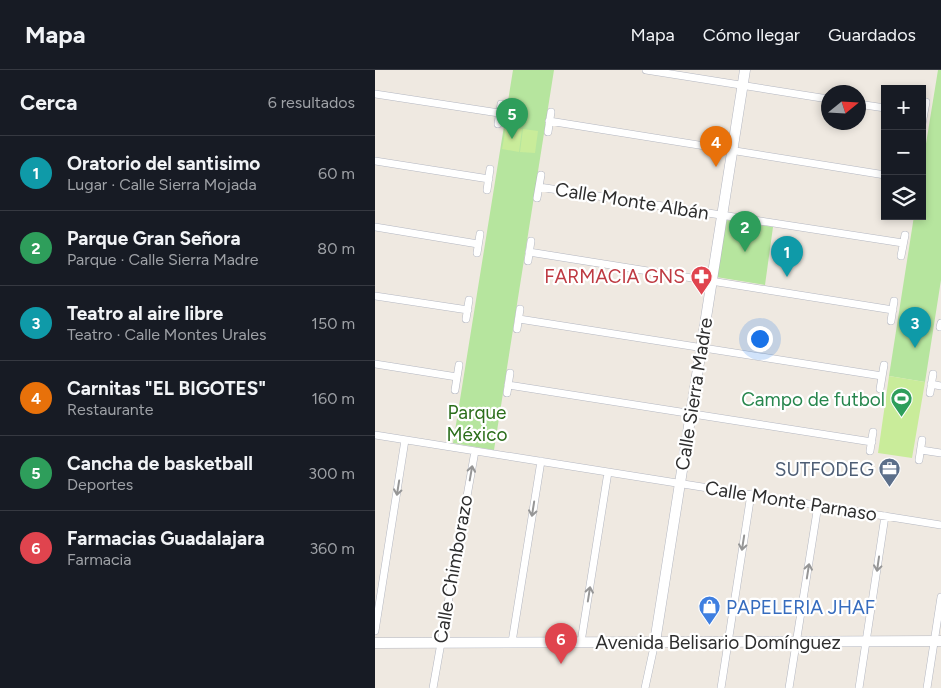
<!DOCTYPE html>
<html lang="es">
<head>
<meta charset="utf-8">
<style>
	:root { --surface:#171b24; --page:#20242c; --text:#f1f3f6; --muted:#9ea1a6; --line:#363941; --accent:#0f766e }
	body { margin:0; font-family:Figtree,sans-serif; background:var(--page); color:var(--text) }
	.controls { position:absolute; right:15px; top:15px; display:grid; overflow:hidden; border-radius:0px; box-shadow:0 2px 8px #0003 }
	.controls button { width:45px; height:45px; display:grid; place-items:center; padding:0; border:0; border-bottom:1px solid var(--line); background:var(--surface); color:var(--text); font:25px sans-serif }
	.compass { position:absolute; left:446px; top:15px; width:45px; height:45px; border-radius:50%; background:var(--surface); box-shadow:0 2px 8px #0003; rotate:72deg }
	.you { position:absolute; left:384px; top:268px; width:18px; height:18px; margin:-12px; border:4px solid #fff; border-radius:50%; background:#1a73e8; box-shadow:0 0 0 8px #1a73e833 }
	.badge { display:grid; place-items:center; width:32px; height:32px; border-radius:50%; background:var(--accent); color:#fff; font-size:16px; font-weight:700 }
	.pin { position:absolute; translate:-50% -41px; filter:drop-shadow(0 1px 2px #0008) }
	.pin::after { content:''; position:absolute; top:26px; width:18px; height:15px; background:inherit; clip-path:polygon(0 0,100% 0,50% 100%) }
	.list { margin:0; padding:0; list-style:none }
	h2 { display:flex; justify-content:space-between; align-items:center; height:65px; margin:0; padding:0 20px; font-size:21px }
	h2 small { font-size:16px; font-weight:400; color:var(--muted) }
	.list li { display:grid; grid-template-columns:32px 1fr auto; gap:15px; align-items:center; box-sizing:border-box; height:75px; padding:0 20px; border-top:1px solid var(--line) }
	.list b { display:block; font-size:19px; white-space:nowrap }
	.list p { margin:0; font-size:16px; white-space:nowrap; color:var(--muted) }
	.list em { font-size:16px; font-style:normal; color:var(--muted) }
	.icon { flex:none; width:28px; height:28px; fill:none; stroke:currentColor; stroke-width:2; stroke-linecap:round; stroke-linejoin:round }
	.map { position:relative; flex:none; width:566px; height:618px; overflow:hidden }
	header { display:flex; align-items:center; gap:30px; box-sizing:border-box; height:70px; padding:0 25px; background:var(--surface); border-bottom:1px solid var(--line) }
	header strong { font-size:24px }
	nav { display:flex; gap:28px; margin-inline-start:auto; font-size:18px }
	main { display:flex }
	aside { flex:1; background:var(--surface) }
	.map>svg:first-child { display:block }
	.green { fill:#b6e59e }
	.pitch { fill:#c9ec9a }
	.lines { fill:none; stroke-linecap:round; stroke-linejoin:round }
	.street-casing { stroke:#b4b7c1; stroke-width:8 }
	.secondary-casing { stroke:#b4b7c1; stroke-width:11 }
	.street { stroke:#fff; stroke-width:7 }
	.secondary { stroke:#fff; stroke-width:10 }
	.oneway { stroke:#969696 }
	.labels { text-anchor:middle; dominant-baseline:central; stroke-width:4.5; stroke-linejoin:round; paint-order:stroke }
	.street-label { font-size:19px; fill:#2e2e2e; stroke:#fff }
	.health-label { font-size:19px; fill:#be3a42; stroke:#fff; text-anchor:end }
	.leisure-label { font-size:19px; fill:#27864d; stroke:#fff; text-anchor:end }
	.park-label { font-size:19px; fill:#2c6e1b; stroke:#fff }
	.service-label { font-size:19px; fill:#4e5e75; stroke:#fff; text-anchor:end }
	.shop-label { font-size:19px; fill:#366cbe; stroke:#fff; text-anchor:start }
</style>
</head>
<body>
<header>
<strong>Mapa</strong>
<nav><a>Mapa</a><a>Cómo llegar</a><a>Guardados</a></nav>
</header>
<main>
<aside>
<h2>Cerca<small>6 resultados</small></h2>
<ul class="list">
<li><span class="badge" style="background:#0f9aa8">1</span><div><b>Oratorio del santisimo</b><p>Lugar · Calle Sierra Mojada</p></div><em>60 m</em></li>
<li><span class="badge" style="background:#2e9e5b">2</span><div><b>Parque Gran Señora</b><p>Parque · Calle Sierra Madre</p></div><em>80 m</em></li>
<li><span class="badge" style="background:#0f9aa8">3</span><div><b>Teatro al aire libre</b><p>Teatro · Calle Montes Urales</p></div><em>150 m</em></li>
<li><span class="badge" style="background:#e8710a">4</span><div><b>Carnitas &quot;EL BIGOTES&quot;</b><p>Restaurante</p></div><em>160 m</em></li>
<li><span class="badge" style="background:#2e9e5b">5</span><div><b>Cancha de basketball</b><p>Deportes</p></div><em>300 m</em></li>
<li><span class="badge" style="background:#e0444e">6</span><div><b>Farmacias Guadalajara</b><p>Farmacia</p></div><em>360 m</em></li>
</ul>
</aside>
<div class="map">
<svg width="566" height="618" viewBox="0 0 566 618">
	<rect width="100%" height="100%" fill="#efe9e1"/>
	<path class="green" d="M 138,0 L 179,0 L 119,380 L 78,373 Z
		M 563,0 L 566,0 L 566,210 L 550,312 L 514,306 L 539,146 L 547,146 L 547,98 Z
		M 351,150 L 398,157 L 390,215 L 341,207 Z"/>
	<path class="pitch" d="M 131,57 L 147,59 L 144,82 L 127,79 Z
		M 148,59 L 163,61 L 160,83 L 145,82 Z
		M 514,306 L 550,312 L 537,388 L 503,383 Z"/>
	<g class="lines">
		<defs>
			<path id="street" d="M 271,0 L 453,29
				M 0,24 L 124,43
				M 483,34 L 510,38
				M 174,51 L 510,105
				M 123,54 L 126,34
				M 547,54 L 551,32
				M 173,62 L 176,42
				M 0,91 L 114,109
				M 164,117 L 528,173
				M 112,120 L 115,99
				M 162,128 L 166,105
				M 0,157 L 103,174
				M 154,182 L 518,240
				M 102,183 L 105,164
				M 526,186 L 530,165
				M 153,191 L 156,171
				M 0,226 L 93,240
				M 91,249 L 94,230
				M 144,249 L 507,306
				M 516,251 L 519,231
				M 565,257 L 566,253
				M 142,259 L 145,239
				M 0,294 L 82,307
				M 556,314 L 566,316
				M 133,315 L 497,372
				M 505,319 L 509,295
				M 80,320 L 84,295
				M 132,323 L 135,303
				M 555,323 L 558,304
				M 0,365 L 566,455
				M 546,380 L 566,383
				M 495,381 L 498,362
				M 544,390 L 547,370
				M 0,561 L 30,370
				M 137,572 L 166,391
				M 206,572 L 233,402
				M 58,618 L 100,381
				M 270,618 L 280,572
				M 346,618 L 376,424
				M 414,618 L 443,435
				M 484,618 L 510,446
				M 552,618 L 566,527"/>
			<path id="secondary" d="M 280,572 L 370,0
				M 0,573 L 566,571"/>
		</defs>
		<use href="#street" class="street-casing"/>
		<use href="#secondary" class="secondary-casing"/>
		<use href="#street" class="street"/>
		<use href="#secondary" class="secondary"/>
	</g>
	<defs><path id="oneway-shaft" d="M-6 0H5M1.5-3L5.5 0L1.5 3" fill="none" stroke-width="1.6" stroke-linecap="round" stroke-linejoin="round" transform="scale(1.25)"/></defs>
	<g class="oneway">
		<use href="#oneway-shaft" transform="translate(96 403) rotate(-80)"/>
		<use href="#oneway-shaft" transform="translate(23 418) rotate(99)"/>
		<use href="#oneway-shaft" transform="translate(158 439) rotate(99)"/>
		<use href="#oneway-shaft" transform="translate(368 473) rotate(99)"/>
		<use href="#oneway-shaft" transform="translate(503 494) rotate(98)"/>
		<use href="#oneway-shaft" transform="translate(433 501) rotate(-81)"/>
		<use href="#oneway-shaft" transform="translate(214 524) rotate(-81)"/>
	</g>
	<defs>
		<symbol id="pharmacy-pin" viewBox="-11 -11 22 30"><path d="M0 17L-7.5 6A9.5 9.5 0 1 1 7.5 6Z" fill="#e0444e" stroke="#fff"/><path d="M-2-6h4v4h4v4h-4v4h-4v-4h-4v-4h4Z" fill="#fff"/></symbol>
		<symbol id="stadium-pin" viewBox="-11 -11 22 30"><path d="M0 17L-7.5 6A9.5 9.5 0 1 1 7.5 6Z" fill="#2e9e5b" stroke="#fff"/><path d="M0-5a6.5 5 0 1 0 0 10a6.5 5 0 1 0 0-10ZM-3.5-1.8h7v3.6h-7Z" fill="#fff"/></symbol>
		<symbol id="office-pin" viewBox="-11 -11 22 30"><path d="M0 17L-7.5 6A9.5 9.5 0 1 1 7.5 6Z" fill="#5c6f8a" stroke="#fff"/><path d="M-6-3h4V-5.5h4V-3h4V5H-6ZM-1-4.5V-3h2v-1.5ZM-6 0V1H6V0Z" fill="#fff"/></symbol>
		<symbol id="shop-pin" viewBox="-11 -11 22 30"><path d="M0 17L-7.5 6A9.5 9.5 0 1 1 7.5 6Z" fill="#3f7fe0" stroke="#fff"/><path d="M-5-2.5h2.3a2.7 3.5 0 0 1 5.4 0H5L5.5 6h-11ZM-1.5-2.5h3a1.5 2.3 0 0 0-3 0Z" fill="#fff"/></symbol>
	</defs>
	<g fill-rule="evenodd">
		<use href="#pharmacy-pin" x="314" y="194" width="25" height="34"/>
		<use href="#stadium-pin" x="514" y="316" width="25" height="34"/>
		<use href="#office-pin" x="502" y="386" width="25" height="34"/>
		<use href="#shop-pin" x="322" y="524" width="25" height="34"/>
	</g>
	<g class="labels">
		<g class="street-label">
			<text transform="translate(257 131) rotate(9)">Calle Monte Albán</text>
			<text transform="translate(319 324) rotate(-81)">Calle Sierra Madre</text>
			<text transform="translate(416 431) rotate(9)">Calle Monte Parnaso</text>
			<text transform="translate(78 499) rotate(-80)">Calle Chimborazo</text>
			<text x="343" y="572">Avenida Belisario Domínguez</text>
		</g>
		<g class="health-label">
			<text x="310" y="206">FARMACIA GNS</text>
		</g>
		<g class="leisure-label">
			<text x="510" y="329">Campo de futbol</text>
		</g>
		<g class="park-label">
			<text x="102" y="342">Parque<tspan x="102" dy="22">México</tspan></text>
		</g>
		<g class="service-label">
			<text x="499" y="399">SUTFODEG</text>
		</g>
		<g class="shop-label">
			<text x="351" y="537">PAPELERIA JHAF</text>
		</g>
	</g>
</svg>
<div class="controls">
<button>+</button>
<button>−</button>
<button><svg class="icon" aria-label="layers" viewBox="0 0 24 24"><path d="M12 4l9 5-9 5-9-5zM3 14l9 5 9-5"/></svg></button>
</div>
<svg class="compass" viewBox="-18 -18 36 36"><path d="M0-13l5 13h-10z" fill="#e53935"/><path d="M0 13l5-13h-10z" fill="#9ea1a6"/></svg>
<div class="you"></div>
<div class="pin badge" style="left:412px;top:207px;background:#0f9aa8">1</div>
<div class="pin badge" style="left:370px;top:182px;background:#2e9e5b">2</div>
<div class="pin badge" style="left:540px;top:278px;background:#0f9aa8">3</div>
<div class="pin badge" style="left:341px;top:97px;background:#e8710a">4</div>
<div class="pin badge" style="left:137px;top:69px;background:#2e9e5b">5</div>
<div class="pin badge" style="left:186px;top:594px;background:#e0444e">6</div>
</div>
</main>
</body>
</html>
